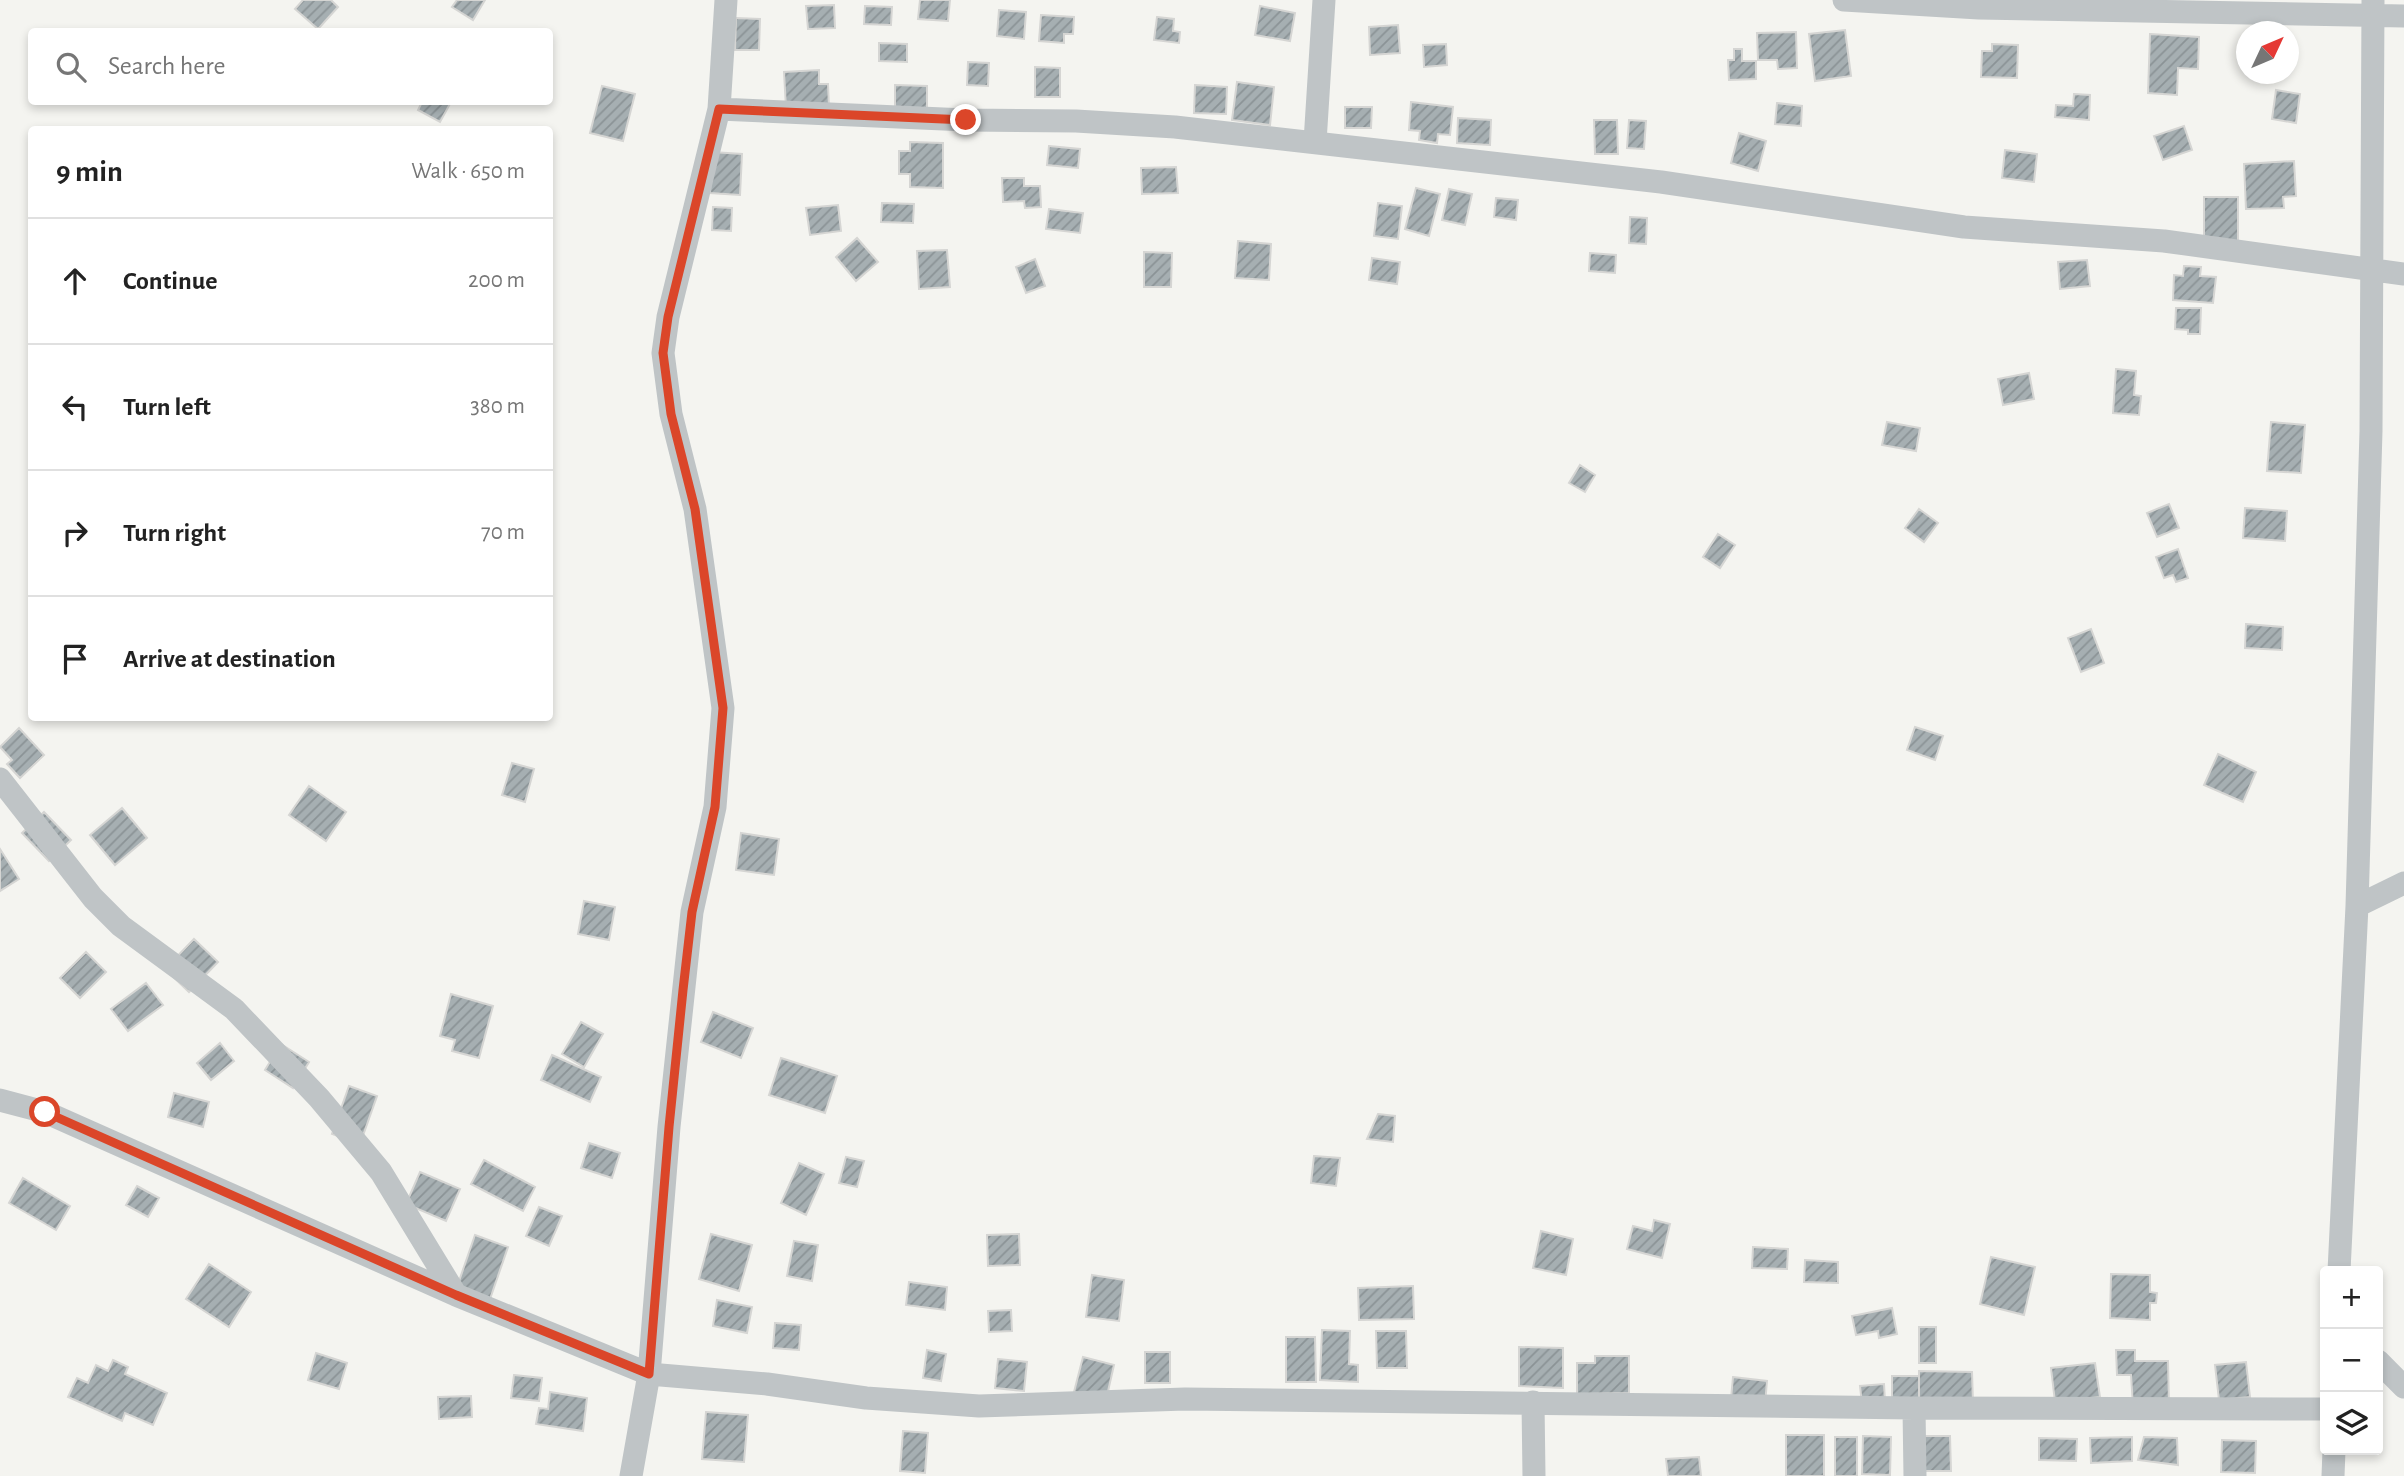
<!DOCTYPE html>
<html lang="en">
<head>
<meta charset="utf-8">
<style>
	:root { --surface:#fff; --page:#f2f2f2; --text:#222; --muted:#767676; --line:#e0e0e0 }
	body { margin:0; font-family:"Alegreya Sans",sans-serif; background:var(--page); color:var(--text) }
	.controls { position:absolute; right:21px; bottom:21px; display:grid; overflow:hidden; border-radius:7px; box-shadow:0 4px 10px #0003 }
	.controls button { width:63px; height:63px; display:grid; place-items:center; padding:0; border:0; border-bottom:2px solid var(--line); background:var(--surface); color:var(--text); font:35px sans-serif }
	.compass { position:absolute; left:2236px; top:21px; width:63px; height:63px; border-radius:50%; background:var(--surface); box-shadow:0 4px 10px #0003; rotate:46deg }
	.stop { position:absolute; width:21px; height:21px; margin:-16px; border:5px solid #db4629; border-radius:50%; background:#fff }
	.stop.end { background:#db4629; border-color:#fff; box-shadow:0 2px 7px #0008 }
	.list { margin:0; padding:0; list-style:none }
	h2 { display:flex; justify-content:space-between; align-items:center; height:91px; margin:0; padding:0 28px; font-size:30px }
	h2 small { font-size:23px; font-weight:400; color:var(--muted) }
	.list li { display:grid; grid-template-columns:46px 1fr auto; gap:21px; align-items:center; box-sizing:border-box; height:126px; padding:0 28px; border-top:2px solid var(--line) }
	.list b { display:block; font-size:26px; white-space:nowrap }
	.list em { font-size:23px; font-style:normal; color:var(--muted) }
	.icon { flex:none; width:38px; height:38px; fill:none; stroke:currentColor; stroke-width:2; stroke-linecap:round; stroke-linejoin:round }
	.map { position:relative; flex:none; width:2404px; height:1476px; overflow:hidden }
	.search { position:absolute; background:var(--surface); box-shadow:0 4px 10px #0003; left:28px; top:28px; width:525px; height:77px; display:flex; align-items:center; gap:18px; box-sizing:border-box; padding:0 24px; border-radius:7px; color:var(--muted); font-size:26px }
	.panel { position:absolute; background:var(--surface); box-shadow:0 4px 10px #0003; left:28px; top:126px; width:525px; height:595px; border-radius:7px }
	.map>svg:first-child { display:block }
	.building { fill:url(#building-hatch); stroke:#d5d5d3; stroke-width:2 }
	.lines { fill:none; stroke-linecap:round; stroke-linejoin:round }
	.minor { stroke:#bfc4c6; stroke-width:23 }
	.route { stroke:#db4629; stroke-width:9 }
</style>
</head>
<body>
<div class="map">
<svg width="2404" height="1476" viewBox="0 0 2404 1476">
	<defs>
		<pattern id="building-hatch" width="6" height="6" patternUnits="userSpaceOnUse" patternTransform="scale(1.75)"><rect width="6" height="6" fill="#a6afb2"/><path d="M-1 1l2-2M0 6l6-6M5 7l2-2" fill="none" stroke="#8b9396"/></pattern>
	</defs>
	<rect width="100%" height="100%" fill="#f4f4f0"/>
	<path class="building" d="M 303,0 L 331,0 L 338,7 L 318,29 L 295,9 Z
		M 457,0 L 485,0 L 473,20 L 452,7 Z
		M 920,0 L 950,0 L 948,21 L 918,19 Z
		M 834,5 L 835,28 L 808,29 L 806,6 Z
		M 865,6 L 892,7 L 891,25 L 864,24 Z
		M 1260,6 L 1295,13 L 1290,41 L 1255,35 Z
		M 999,10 L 1026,12 L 1024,39 L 997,36 Z
		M 1041,15 L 1074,17 L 1073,34 L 1064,34 L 1064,43 L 1039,41 Z
		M 1157,17 L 1174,19 L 1173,31 L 1180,32 L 1179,43 L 1154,40 Z
		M 736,18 L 760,19 L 759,50 L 735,50 Z
		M 1398,25 L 1400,53 L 1370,55 L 1369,27 Z
		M 1845,30 L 1851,76 L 1815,81 L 1809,34 Z
		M 1796,32 L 1797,68 L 1778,69 L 1777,60 L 1758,60 L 1757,33 Z
		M 2150,34 L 2199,37 L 2198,69 L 2178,68 L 2177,95 L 2148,93 Z
		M 879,43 L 907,44 L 907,62 L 879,61 Z
		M 1446,44 L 1447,65 L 1424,67 L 1423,45 Z
		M 1992,44 L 2018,45 L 2017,78 L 1981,77 L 1982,51 L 1992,51 Z
		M 1734,49 L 1742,49 L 1742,61 L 1756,61 L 1756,79 L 1729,80 L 1728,60 L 1734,60 Z
		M 968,62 L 989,63 L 988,86 L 967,85 Z
		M 1035,67 L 1060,68 L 1060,97 L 1035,97 Z
		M 819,70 L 819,84 L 828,84 L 829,107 L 786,108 L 784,72 Z
		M 1237,82 L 1274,87 L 1270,125 L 1232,120 Z
		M 895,85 L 927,86 L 927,111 L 895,111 Z
		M 1195,85 L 1227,87 L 1226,114 L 1194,113 Z
		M 602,86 L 635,94 L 623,141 L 590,133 Z
		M 2276,90 L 2300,94 L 2296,123 L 2272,119 Z
		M 2074,94 L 2090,95 L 2089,120 L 2055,117 L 2056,105 L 2073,106 Z
		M 422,102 L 451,102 L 440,122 L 418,110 Z
		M 1411,102 L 1453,107 L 1450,135 L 1438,134 L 1437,143 L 1419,140 L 1420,131 L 1409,130 Z
		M 1777,103 L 1802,106 L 1801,126 L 1775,124 Z
		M 1345,107 L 1372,107 L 1371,128 L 1345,128 Z
		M 1458,118 L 1491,120 L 1490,145 L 1457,143 Z
		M 1594,120 L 1617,120 L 1618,154 L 1595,154 Z
		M 1629,120 L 1646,121 L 1644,149 L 1627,148 Z
		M 2184,126 L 2192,150 L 2163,160 L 2154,136 Z
		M 1739,133 L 1766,141 L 1758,171 L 1731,163 Z
		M 910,142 L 943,143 L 943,188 L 910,187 L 910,174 L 899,174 L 899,151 L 910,151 Z
		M 1049,146 L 1080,149 L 1078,168 L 1047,165 Z
		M 2005,150 L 2037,154 L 2034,182 L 2002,178 Z
		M 712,152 L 742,154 L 740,195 L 710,193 Z
		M 2294,161 L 2296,196 L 2283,197 L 2284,208 L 2246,209 L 2244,164 Z
		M 1176,167 L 1178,193 L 1142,194 L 1141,168 Z
		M 1002,178 L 1024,178 L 1024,186 L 1040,186 L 1041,207 L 1025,208 L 1024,201 L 1003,202 Z
		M 1416,188 L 1440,194 L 1429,236 L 1405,229 Z
		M 1449,189 L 1472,194 L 1465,225 L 1442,220 Z
		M 2204,197 L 2238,197 L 2238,241 L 2204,241 Z
		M 1496,198 L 1518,200 L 1516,220 L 1494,217 Z
		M 882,203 L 914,204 L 913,223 L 881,222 Z
		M 1378,203 L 1402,206 L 1398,239 L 1374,236 Z
		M 838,205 L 841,231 L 810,235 L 806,208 Z
		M 713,207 L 732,208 L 731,231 L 712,230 Z
		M 1049,209 L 1083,213 L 1080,233 L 1046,229 Z
		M 1630,217 L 1647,218 L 1646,244 L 1629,243 Z
		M 857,238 L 878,262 L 856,281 L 836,257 Z
		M 1238,241 L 1271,244 L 1269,280 L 1235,278 Z
		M 947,250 L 950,287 L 919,289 L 917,251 Z
		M 1144,252 L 1172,253 L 1171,287 L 1144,287 Z
		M 1590,253 L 1616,255 L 1615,273 L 1589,271 Z
		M 1372,258 L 1400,262 L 1397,284 L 1369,280 Z
		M 1035,259 L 1045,286 L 1026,293 L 1016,267 Z
		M 2087,260 L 2090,286 L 2060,289 L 2058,262 Z
		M 2184,266 L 2201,267 L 2200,276 L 2216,277 L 2213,303 L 2173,300 L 2174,275 L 2183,276 Z
		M 2176,308 L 2201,308 L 2200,334 L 2188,334 L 2188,330 L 2175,329 Z
		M 2116,369 L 2136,371 L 2134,395 L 2141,396 L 2139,415 L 2113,413 Z
		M 2029,373 L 2034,399 L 2003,405 L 1998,379 Z
		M 1887,422 L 1920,428 L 1916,451 L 1882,445 Z
		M 2271,422 L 2305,425 L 2301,473 L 2267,471 Z
		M 1580,465 L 1595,475 L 1585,492 L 1569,483 Z
		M 2169,504 L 2179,528 L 2157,537 L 2147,513 Z
		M 2245,508 L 2287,511 L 2285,541 L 2243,538 Z
		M 1919,509 L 1938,523 L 1924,542 L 1905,528 Z
		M 1718,534 L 1735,545 L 1720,568 L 1703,557 Z
		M 2178,549 L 2188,578 L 2176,582 L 2173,575 L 2164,578 L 2156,557 Z
		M 2246,624 L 2283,627 L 2282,650 L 2245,648 Z
		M 2091,629 L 2104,663 L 2081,672 L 2068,638 Z
		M 1915,727 L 1943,736 L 1935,760 L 1907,750 Z
		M 19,728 L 44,755 L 20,778 L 7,764 L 12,760 L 0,747 Z
		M 2218,754 L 2256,772 L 2243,802 L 2204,785 Z
		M 512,763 L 534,769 L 525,802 L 502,795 Z
		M 309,786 L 346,812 L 326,841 L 289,815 Z
		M 122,808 L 147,838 L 115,865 L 90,835 Z
		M 44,812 L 71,840 L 49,861 L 22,833 Z
		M 741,833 L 779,839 L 774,875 L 736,870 Z
		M 0,849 L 19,879 L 0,891 Z
		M 584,901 L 615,907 L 609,940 L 578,934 Z
		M 194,939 L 218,962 L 189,992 L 165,969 Z
		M 86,952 L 106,972 L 80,998 L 60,978 Z
		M 146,983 L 163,1005 L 128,1031 L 111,1009 Z
		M 451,994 L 493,1006 L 479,1058 L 452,1051 L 455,1040 L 440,1036 Z
		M 713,1012 L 753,1028 L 741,1058 L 701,1042 Z
		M 581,1022 L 603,1034 L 584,1067 L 562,1054 Z
		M 220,1043 L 234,1061 L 211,1080 L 197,1063 Z
		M 281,1044 L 309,1062 L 293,1088 L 265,1070 Z
		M 552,1055 L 601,1077 L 590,1102 L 541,1080 Z
		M 781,1058 L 837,1076 L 825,1113 L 769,1095 Z
		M 349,1086 L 377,1096 L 360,1144 L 332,1134 Z
		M 174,1093 L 209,1102 L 203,1127 L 168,1117 Z
		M 1378,1114 L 1395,1116 L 1393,1142 L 1367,1139 Z
		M 589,1143 L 620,1153 L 612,1178 L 581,1168 Z
		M 1314,1156 L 1340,1158 L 1336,1186 L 1311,1183 Z
		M 846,1157 L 864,1161 L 857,1187 L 839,1183 Z
		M 484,1160 L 535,1187 L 523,1211 L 471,1184 Z
		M 799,1163 L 824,1174 L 806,1215 L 781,1203 Z
		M 420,1172 L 460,1189 L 446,1221 L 406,1204 Z
		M 23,1178 L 70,1206 L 56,1230 L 9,1203 Z
		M 137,1186 L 159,1198 L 148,1217 L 126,1205 Z
		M 539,1207 L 562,1216 L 549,1246 L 526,1236 Z
		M 1654,1220 L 1670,1224 L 1662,1258 L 1627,1249 L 1633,1226 L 1652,1231 Z
		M 1541,1231 L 1573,1239 L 1566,1275 L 1533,1268 Z
		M 711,1234 L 752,1245 L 739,1291 L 699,1279 Z
		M 1019,1234 L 1020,1265 L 988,1266 L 987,1235 Z
		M 475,1235 L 508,1247 L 490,1299 L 457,1287 Z
		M 794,1241 L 818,1245 L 812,1281 L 787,1276 Z
		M 1753,1247 L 1788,1249 L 1787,1269 L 1752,1268 Z
		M 1991,1257 L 2035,1267 L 2024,1315 L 1980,1304 Z
		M 1805,1260 L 1838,1262 L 1838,1283 L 1804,1282 Z
		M 209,1264 L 251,1292 L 229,1327 L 186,1299 Z
		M 2111,1274 L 2150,1275 L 2150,1292 L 2157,1293 L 2156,1303 L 2150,1303 L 2150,1320 L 2110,1318 Z
		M 1092,1275 L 1124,1280 L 1119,1321 L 1086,1317 Z
		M 909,1282 L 947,1287 L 945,1310 L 906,1305 Z
		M 1413,1286 L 1414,1319 L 1359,1320 L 1358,1288 Z
		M 717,1300 L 752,1307 L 747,1333 L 713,1326 Z
		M 1892,1308 L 1897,1334 L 1879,1338 L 1878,1331 L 1856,1335 L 1852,1316 Z
		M 1011,1310 L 1012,1331 L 989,1332 L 988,1311 Z
		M 775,1323 L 801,1325 L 799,1350 L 773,1348 Z
		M 1919,1327 L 1936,1327 L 1936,1363 L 1919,1363 Z
		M 1322,1330 L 1350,1331 L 1349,1364 L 1358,1365 L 1358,1382 L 1320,1380 Z
		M 1376,1331 L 1406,1331 L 1407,1368 L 1377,1368 Z
		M 1286,1337 L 1315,1337 L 1316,1382 L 1286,1382 Z
		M 1519,1347 L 1563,1348 L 1563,1388 L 1519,1386 Z
		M 927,1350 L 946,1354 L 941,1381 L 923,1378 Z
		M 2116,1350 L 2135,1350 L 2135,1361 L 2168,1361 L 2169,1405 L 2133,1406 L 2131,1375 L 2117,1375 Z
		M 1145,1352 L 1170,1352 L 1170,1383 L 1145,1383 Z
		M 316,1353 L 347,1363 L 339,1389 L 308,1380 Z
		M 1595,1356 L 1629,1356 L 1629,1393 L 1577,1394 L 1577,1363 L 1595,1363 Z
		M 1083,1357 L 1114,1365 L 1106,1400 L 1074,1392 Z
		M 998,1359 L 1027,1362 L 1024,1391 L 995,1388 Z
		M 113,1360 L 128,1367 L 125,1374 L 167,1393 L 153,1425 L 125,1413 L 122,1421 L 68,1397 L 77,1378 L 88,1383 L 96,1365 L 108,1371 Z
		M 2246,1362 L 2250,1397 L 2219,1400 L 2215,1365 Z
		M 2095,1363 L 2100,1397 L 2055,1402 L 2051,1368 Z
		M 1919,1371 L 1972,1372 L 1973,1403 L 1919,1403 Z
		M 514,1375 L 542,1378 L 539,1401 L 511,1398 Z
		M 1892,1376 L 1919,1376 L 1919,1403 L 1892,1403 Z
		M 1733,1377 L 1767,1381 L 1765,1404 L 1731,1399 Z
		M 1884,1384 L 1885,1401 L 1862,1404 L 1860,1386 Z
		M 550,1392 L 587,1398 L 583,1431 L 536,1424 L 539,1408 L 548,1409 Z
		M 471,1396 L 472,1417 L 439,1419 L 438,1397 Z
		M 706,1412 L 748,1415 L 744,1462 L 702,1459 Z
		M 903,1431 L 928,1433 L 925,1473 L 900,1471 Z
		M 1786,1435 L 1824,1435 L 1824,1476 L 1786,1476 Z
		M 1863,1436 L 1891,1437 L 1890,1475 L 1862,1474 Z
		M 1921,1436 L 1950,1436 L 1951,1471 L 1922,1471 Z
		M 1835,1437 L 1857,1437 L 1857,1476 L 1835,1476 Z
		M 2132,1437 L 2132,1461 L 2091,1463 L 2090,1438 Z
		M 2144,1437 L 2177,1438 L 2178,1465 L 2138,1460 Z
		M 2039,1438 L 2077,1439 L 2076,1461 L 2039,1460 Z
		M 2222,1440 L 2256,1441 L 2255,1473 L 2221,1472 Z
		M 1699,1457 L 1701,1476 L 1668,1476 L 1666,1459 Z"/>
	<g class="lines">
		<path class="minor" d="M 726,0 L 719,109 L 966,120 L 1076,121 L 1175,127 L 1661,182 L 1964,227 L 2164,241 L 2404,274
			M 1844,0 L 1979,8 L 2404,16
			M 1315,142 L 1324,0
			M 0,779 L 93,898 L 121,926 L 234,1009 L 319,1098 L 381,1172 L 456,1295
			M 2357,906 L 2404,883
			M 0,1100 L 45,1112 L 456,1295 L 649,1374 L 767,1384 L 866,1398 L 979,1406 L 1185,1399 L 1914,1408 L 2325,1409
			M 2339,1271 L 2357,906 L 2371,431 L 2373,0
			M 2378,1361 L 2404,1387
			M 1533,1402 L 1534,1476
			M 1914,1408 L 1915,1476
			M 631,1476 L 649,1374 L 669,1127 L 692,912 L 715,807 L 723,708 L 695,509 L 671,414 L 663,353 L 668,317 L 719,109
			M 2333,1476 L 2334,1450"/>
	</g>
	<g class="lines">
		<path class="route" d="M 45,1112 L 456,1295 L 649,1374 L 669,1127 L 683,990 L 692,912 L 715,807 L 723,708 L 695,509 L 671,414 L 663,353 L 668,317 L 719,109 L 966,120"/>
	</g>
</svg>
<div class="controls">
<button>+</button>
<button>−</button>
<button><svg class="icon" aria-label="layers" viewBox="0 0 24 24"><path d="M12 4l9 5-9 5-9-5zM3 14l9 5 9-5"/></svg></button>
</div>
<svg class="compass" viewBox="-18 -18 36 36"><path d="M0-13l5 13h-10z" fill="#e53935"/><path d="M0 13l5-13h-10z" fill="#767676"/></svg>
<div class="stop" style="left:45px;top:1112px"></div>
<div class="stop end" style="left:966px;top:120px"></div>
<div class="search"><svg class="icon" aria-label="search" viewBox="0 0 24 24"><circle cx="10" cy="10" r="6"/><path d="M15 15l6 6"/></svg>Search here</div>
<section class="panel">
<h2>9 min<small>Walk · 650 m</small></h2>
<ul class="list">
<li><svg class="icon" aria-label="ahead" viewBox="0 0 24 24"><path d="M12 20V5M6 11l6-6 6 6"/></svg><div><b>Continue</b></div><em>200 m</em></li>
<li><svg class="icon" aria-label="left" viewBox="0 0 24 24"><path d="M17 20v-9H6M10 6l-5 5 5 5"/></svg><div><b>Turn left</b></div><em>380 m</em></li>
<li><svg class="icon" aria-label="right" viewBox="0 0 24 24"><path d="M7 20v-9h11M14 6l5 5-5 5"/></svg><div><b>Turn right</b></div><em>70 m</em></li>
<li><svg class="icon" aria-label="arrive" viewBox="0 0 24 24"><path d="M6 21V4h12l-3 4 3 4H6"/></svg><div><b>Arrive at destination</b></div></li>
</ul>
</section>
</div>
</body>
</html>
